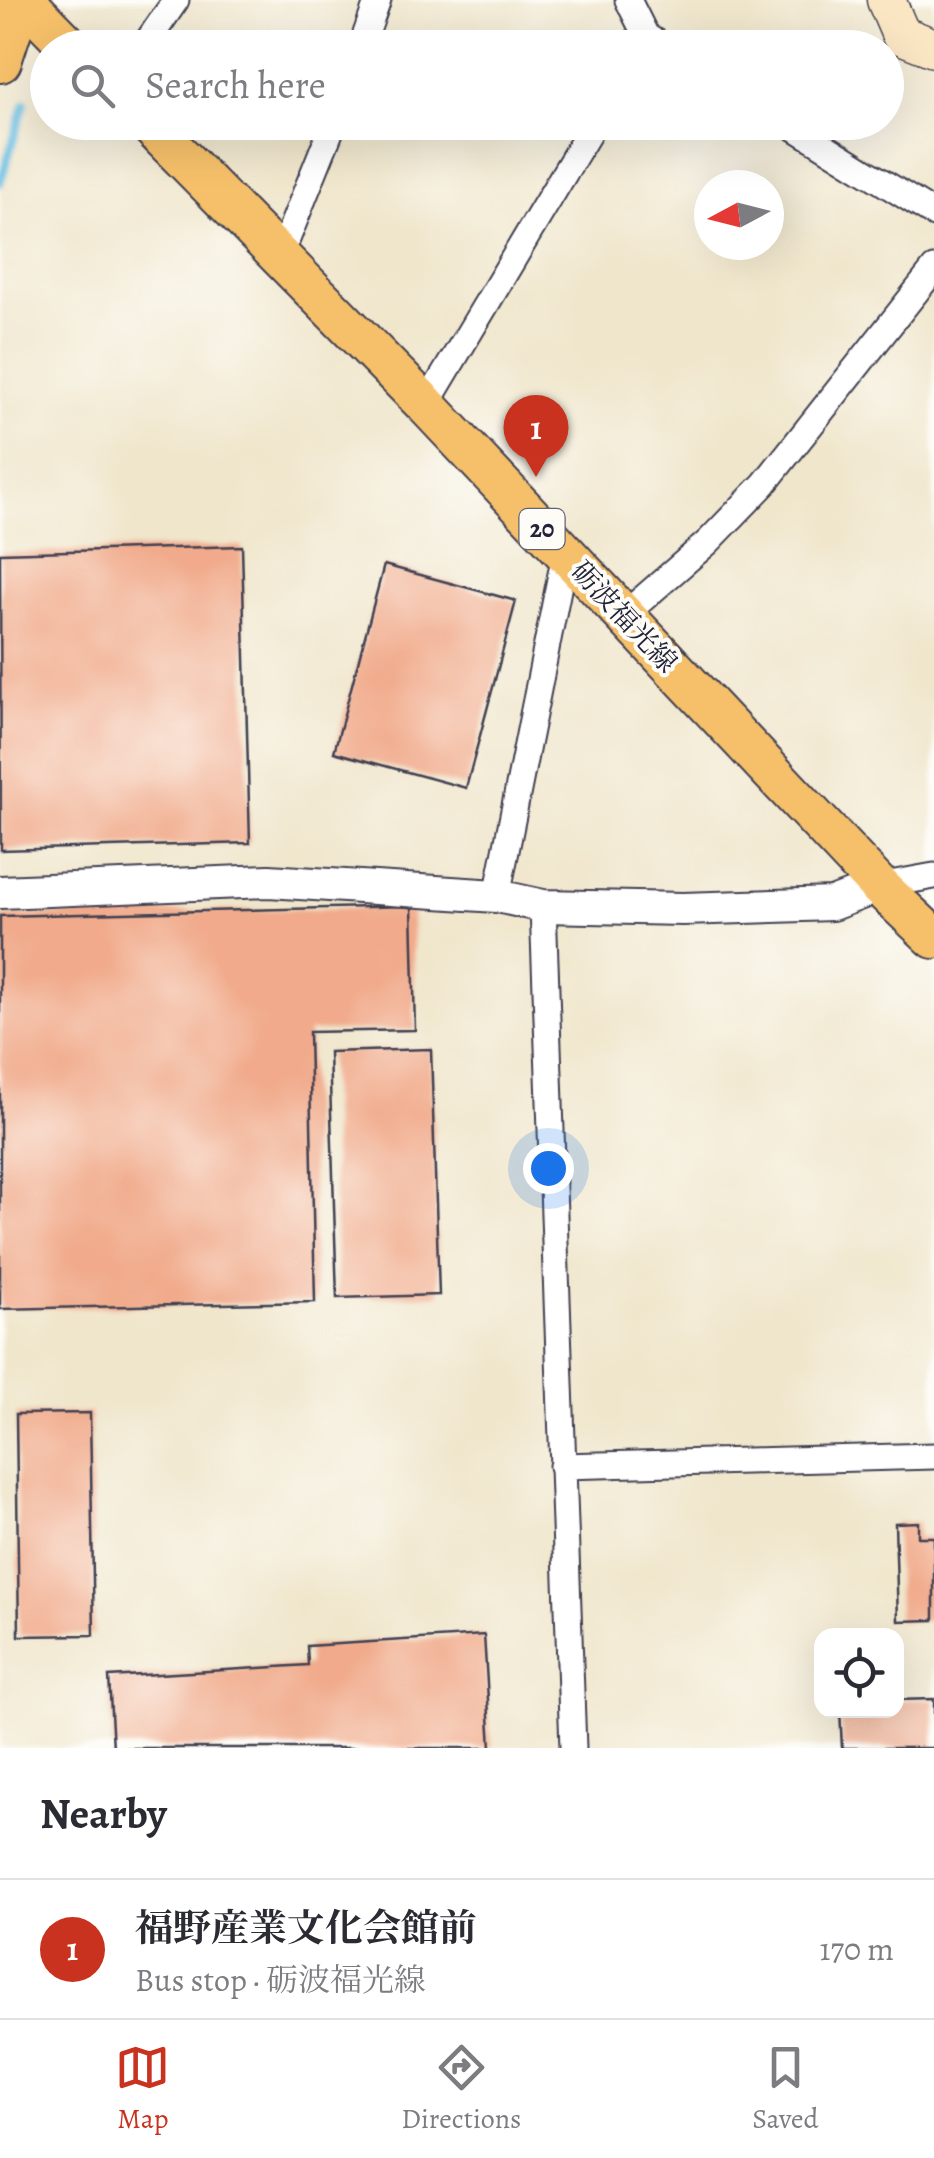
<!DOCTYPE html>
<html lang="en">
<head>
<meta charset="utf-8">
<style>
	:root { --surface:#fff; --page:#f2f2f3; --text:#2b2b33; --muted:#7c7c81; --line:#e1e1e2; --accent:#c8321e }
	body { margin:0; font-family:Alegreya,"Noto Serif JP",serif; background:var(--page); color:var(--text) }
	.controls { position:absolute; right:30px; bottom:30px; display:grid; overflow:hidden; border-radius:20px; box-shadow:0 10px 40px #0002 }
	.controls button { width:90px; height:90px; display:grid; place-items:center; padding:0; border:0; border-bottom:2px solid var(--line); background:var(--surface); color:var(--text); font:50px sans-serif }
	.compass { position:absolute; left:694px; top:170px; width:90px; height:90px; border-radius:50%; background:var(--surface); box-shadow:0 10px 40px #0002; rotate:263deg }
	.you { position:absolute; left:548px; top:1168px; width:35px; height:35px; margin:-25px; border:8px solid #fff; border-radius:50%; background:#1a73e8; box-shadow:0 0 0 15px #1a73e833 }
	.badge { display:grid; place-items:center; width:65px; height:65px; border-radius:50%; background:var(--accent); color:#fff; font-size:32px; font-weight:700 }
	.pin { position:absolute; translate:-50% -82px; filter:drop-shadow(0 2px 5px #0008) }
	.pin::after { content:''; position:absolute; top:52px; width:35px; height:30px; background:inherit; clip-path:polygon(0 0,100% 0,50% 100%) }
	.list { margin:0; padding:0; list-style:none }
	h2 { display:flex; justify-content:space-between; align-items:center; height:130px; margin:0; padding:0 40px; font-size:42px }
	h2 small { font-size:32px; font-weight:400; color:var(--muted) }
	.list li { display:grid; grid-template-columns:65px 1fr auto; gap:30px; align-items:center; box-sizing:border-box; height:140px; padding:0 40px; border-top:2px solid var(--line) }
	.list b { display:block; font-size:38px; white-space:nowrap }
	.list p { margin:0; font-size:32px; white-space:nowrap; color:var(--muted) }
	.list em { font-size:32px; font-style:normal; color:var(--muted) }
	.icon { flex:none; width:55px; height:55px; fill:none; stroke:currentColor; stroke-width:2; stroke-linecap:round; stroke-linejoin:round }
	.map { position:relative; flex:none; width:934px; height:1748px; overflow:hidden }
	.search { position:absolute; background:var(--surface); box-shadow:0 10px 40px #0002; left:30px; right:30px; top:30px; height:110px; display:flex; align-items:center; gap:25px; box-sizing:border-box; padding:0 35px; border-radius:55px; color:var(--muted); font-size:38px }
	.sheet { height:270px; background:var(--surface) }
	nav { display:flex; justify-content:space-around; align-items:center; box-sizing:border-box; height:140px; border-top:2px solid var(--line); background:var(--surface); font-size:28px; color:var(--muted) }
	nav a { display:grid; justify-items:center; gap:5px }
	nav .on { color:var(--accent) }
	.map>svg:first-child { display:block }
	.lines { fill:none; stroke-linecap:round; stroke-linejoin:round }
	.stream { stroke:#64bde2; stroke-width:8 }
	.building { fill:#f1aa8b }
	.minor-casing { stroke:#413f51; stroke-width:29 }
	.tertiary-casing { stroke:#413f51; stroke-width:36 }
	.secondary-casing { stroke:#413f51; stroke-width:41 }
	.primary-casing { stroke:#413f51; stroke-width:44 }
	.trunk-casing { stroke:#413f51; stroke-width:46 }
	.minor { stroke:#fff; stroke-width:25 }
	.tertiary { stroke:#fff; stroke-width:32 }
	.secondary { stroke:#fbe6c4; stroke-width:38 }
	.primary { stroke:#f6c06b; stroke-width:40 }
	.trunk { stroke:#f6c06b; stroke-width:42 }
	.labels { text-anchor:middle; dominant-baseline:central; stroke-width:8; stroke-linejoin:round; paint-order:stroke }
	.shield { fill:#fdfcf7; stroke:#646373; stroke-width:2.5 }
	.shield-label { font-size:25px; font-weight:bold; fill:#22223b }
	.street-label { font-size:28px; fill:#22223b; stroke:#fdfcf7 }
</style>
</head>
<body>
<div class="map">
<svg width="934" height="1748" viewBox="0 0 934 1748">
	<rect width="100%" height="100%" fill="#fdfcf7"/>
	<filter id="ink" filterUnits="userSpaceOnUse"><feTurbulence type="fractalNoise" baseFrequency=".01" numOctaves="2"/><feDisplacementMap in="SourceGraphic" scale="20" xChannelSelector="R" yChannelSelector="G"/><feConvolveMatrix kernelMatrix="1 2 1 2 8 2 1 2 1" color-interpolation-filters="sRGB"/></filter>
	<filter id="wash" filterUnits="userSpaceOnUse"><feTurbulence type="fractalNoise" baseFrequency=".0048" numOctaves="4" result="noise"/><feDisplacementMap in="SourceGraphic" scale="40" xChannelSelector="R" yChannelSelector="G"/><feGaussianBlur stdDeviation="2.25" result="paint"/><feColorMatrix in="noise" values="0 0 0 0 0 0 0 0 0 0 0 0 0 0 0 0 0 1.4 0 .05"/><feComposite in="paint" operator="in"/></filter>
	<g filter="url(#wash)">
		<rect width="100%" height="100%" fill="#f0e6cc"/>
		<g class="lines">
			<path class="stream" d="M 0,183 L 25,103"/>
		</g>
		<g id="blocks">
			<path class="building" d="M 242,546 L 250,843 L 1,850 L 0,553 Z
				M 384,565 L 516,601 L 466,788 L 334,752 Z
				M 412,906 L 415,1030 L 309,1032 L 315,1302 L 0,1309 L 0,916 Z
				M 431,1049 L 439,1295 L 337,1298 L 329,1052 Z
				M 90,1413 L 94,1635 L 19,1636 L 16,1414 Z
				M 918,1522 L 918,1537 L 934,1537 L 934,1620 L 898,1621 L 895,1523 Z
				M 484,1635 L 491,1748 L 113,1748 L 109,1677 L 308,1665 L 307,1646 Z
				M 934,1699 L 934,1748 L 842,1748 L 840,1710 L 896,1710 L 896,1700 Z"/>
		</g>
	</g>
	<g filter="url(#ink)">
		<use href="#blocks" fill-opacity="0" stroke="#413f51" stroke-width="2.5"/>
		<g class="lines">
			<defs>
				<path id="minor" d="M 628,0 L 646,36 L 665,48
					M 143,48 L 176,0
					M 361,48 L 378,0
					M 786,122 L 934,214
					M 281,254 L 334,122
					M 426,405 L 595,122
					M 623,616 L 708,542 L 764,484 L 934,269
					M 879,886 L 934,876
					M 497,896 L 565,554
					M 543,906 L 573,1748
					M 562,1466 L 934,1456"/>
				<path id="tertiary" d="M 0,892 L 269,881 L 497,896 L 543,906 L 683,909 L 832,904 L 879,886"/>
				<path id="secondary" d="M 886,0 L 901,35 L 934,48"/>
				<path id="primary" d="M 24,0 L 71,48
					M 147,122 L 426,405 L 879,886 L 934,938"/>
				<path id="trunk" d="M 0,61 L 20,0"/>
			</defs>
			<use href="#minor" class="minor-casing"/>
			<use href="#tertiary" class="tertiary-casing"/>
			<use href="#secondary" class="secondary-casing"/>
			<use href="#primary" class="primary-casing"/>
			<use href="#trunk" class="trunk-casing"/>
			<use href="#minor" class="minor"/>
			<use href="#tertiary" class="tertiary"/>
			<use href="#secondary" class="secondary"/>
			<use href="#primary" class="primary"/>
			<use href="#trunk" class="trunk"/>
		</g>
	</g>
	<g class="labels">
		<rect class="shield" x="519.5" y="509" width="45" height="40" rx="8"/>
		<g class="shield-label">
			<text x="542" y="529">20</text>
		</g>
		<g class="street-label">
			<text transform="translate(624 617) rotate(47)">砺波福光線</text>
		</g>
	</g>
</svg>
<div class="controls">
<button><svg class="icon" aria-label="locate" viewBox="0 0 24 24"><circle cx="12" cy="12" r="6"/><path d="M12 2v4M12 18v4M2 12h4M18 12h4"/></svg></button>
</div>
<svg class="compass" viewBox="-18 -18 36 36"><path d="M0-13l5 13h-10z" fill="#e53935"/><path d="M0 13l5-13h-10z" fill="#7c7c81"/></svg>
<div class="you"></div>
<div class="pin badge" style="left:536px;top:477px">1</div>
<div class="search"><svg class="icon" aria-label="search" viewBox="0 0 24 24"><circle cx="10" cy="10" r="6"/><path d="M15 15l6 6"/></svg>Search here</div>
</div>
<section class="sheet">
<h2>Nearby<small></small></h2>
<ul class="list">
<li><span class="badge">1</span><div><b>福野産業文化会館前</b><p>Bus stop · 砺波福光線</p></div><em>170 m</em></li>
</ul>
</section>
<nav>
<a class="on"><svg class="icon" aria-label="map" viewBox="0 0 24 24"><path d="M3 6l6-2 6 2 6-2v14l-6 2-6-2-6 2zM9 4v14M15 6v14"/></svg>Map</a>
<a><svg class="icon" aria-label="directions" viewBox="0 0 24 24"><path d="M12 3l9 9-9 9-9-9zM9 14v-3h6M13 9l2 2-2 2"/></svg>Directions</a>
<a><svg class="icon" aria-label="saved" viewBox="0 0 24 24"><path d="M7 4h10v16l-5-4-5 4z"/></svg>Saved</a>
</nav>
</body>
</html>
